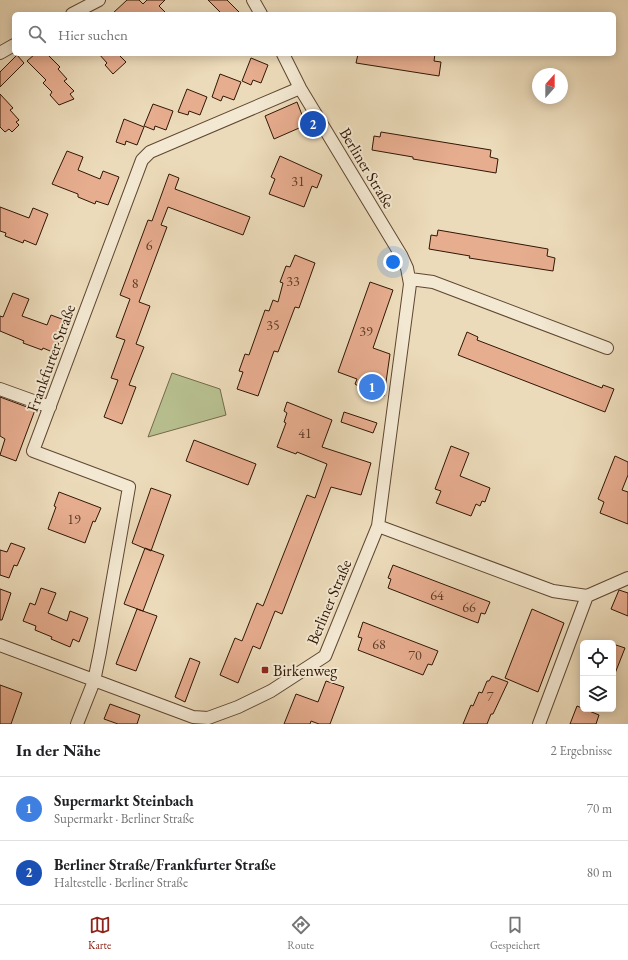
<!DOCTYPE html>
<html lang="de">
<head>
<meta charset="utf-8">
<style>
	:root { --surface:#fff; --page:#f2f2f2; --text:#202124; --muted:#757577; --line:#e0e0e0; --accent:#8f2418 }
	body { margin:0; font-family:"EB Garamond",serif; background:var(--page); color:var(--text) }
	.controls { position:absolute; right:12px; bottom:12px; display:grid; overflow:hidden; border-radius:6px; box-shadow:0 2px 10px #0003 }
	.controls button { width:36px; height:36px; display:grid; place-items:center; padding:0; border:0; border-bottom:1px solid var(--line); background:var(--surface); color:var(--text); font:20px sans-serif }
	.compass { position:absolute; left:532px; top:68px; width:36px; height:36px; border-radius:50%; background:var(--surface); box-shadow:0 2px 10px #0003; rotate:21deg }
	.you { position:absolute; left:393px; top:262px; width:14px; height:14px; margin:-10px; border:3px solid #fff; border-radius:50%; background:#1a73e8; box-shadow:0 0 0 6px #1a73e833 }
	.badge { display:grid; place-items:center; width:26px; height:26px; border-radius:50%; background:var(--accent); color:#fff; font-size:13px; font-weight:700 }
	.pin { position:absolute; translate:-50% -50%; border:2px solid #fff; box-shadow:0 1px 4px #0006 }
	.list { margin:0; padding:0; list-style:none }
	h2 { display:flex; justify-content:space-between; align-items:center; height:52px; margin:0; padding:0 16px; font-size:17px }
	h2 small { font-size:13px; font-weight:400; color:var(--muted) }
	.list li { display:grid; grid-template-columns:26px 1fr auto; gap:12px; align-items:center; box-sizing:border-box; height:64px; padding:0 16px; border-top:1px solid var(--line) }
	.list b { display:block; font-size:15px; white-space:nowrap }
	.list p { margin:0; font-size:13px; white-space:nowrap; color:var(--muted) }
	.list em { font-size:13px; font-style:normal; color:var(--muted) }
	.icon { flex:none; width:22px; height:22px; fill:none; stroke:currentColor; stroke-width:2; stroke-linecap:round; stroke-linejoin:round }
	.map { position:relative; flex:none; width:628px; height:724px; overflow:hidden }
	.search { position:absolute; background:var(--surface); box-shadow:0 2px 10px #0003; left:12px; right:12px; top:12px; height:44px; display:flex; align-items:center; gap:10px; box-sizing:border-box; padding:0 14px; border-radius:6px; color:var(--muted); font-size:15px }
	.sheet { height:180px; background:var(--surface) }
	nav { display:flex; justify-content:space-around; align-items:center; box-sizing:border-box; height:56px; border-top:1px solid var(--line); background:var(--surface); font-size:11px; color:var(--muted) }
	nav a { display:grid; justify-items:center; gap:2px }
	nav .on { color:var(--accent) }
	.map>svg:first-child { display:block }
	.green { fill:#b8c090; stroke:#746b4a }
	.building { fill:#e7ad8f; stroke:#301605 }
	.lines { fill:none; stroke-linecap:round; stroke-linejoin:round }
	.minor-casing { stroke:#5f4732; stroke-width:14 }
	.minor { stroke:#f3e8d2; stroke-width:12 }
	.poi-dot { fill:#8f2418; stroke:#f3e8d2; stroke-width:1.5 }
	.labels { text-anchor:middle; dominant-baseline:central; stroke-width:4; stroke-linejoin:round; paint-order:stroke }
	.number-label { font-size:14px; fill:#5e3c28 }
	.street-label { font-size:16px; fill:#301605; stroke:#f3e8d2 }
	.poi-label { font-size:16px; fill:#301605; stroke:#f3e8d2; text-anchor:start }
</style>
</head>
<body>
<div class="map">
<svg width="628" height="724" viewBox="0 0 628 724">
	<rect width="100%" height="100%" fill="#ecdbba"/>
	<filter id="stains"><feTurbulence type="fractalNoise" baseFrequency=".005" numOctaves="4"/><feColorMatrix values="0 0 0 0 .2 0 0 0 0 .09 0 0 0 0 .02 0 0 0 .5 -.17"/></filter>
	<radialGradient id="worn" r=".72"><stop offset=".6" stop-color="#630" stop-opacity="0"/><stop offset="1" stop-color="#630" stop-opacity=".3"/></radialGradient>
	<path class="green" d="M 172,373 L 220,389 L 226,415 L 148,437 Z"/>
	<path class="building" d="M 127,0 L 139,0 L 143,4 L 147,0 L 165,0 L 159,6 L 167,14 L 112,14 Z
		M 208,0 L 227,0 L 241,14 L 222,14 Z
		M 35,54 L 47,54 L 60,67 L 58,69 L 67,79 L 64,81 L 74,91 L 70,94 L 74,99 L 59,105 L 50,95 L 52,92 L 43,83 L 46,80 L 27,61 Z
		M 99,54 L 118,54 L 126,62 L 113,74 L 105,65 L 107,63 Z
		M 358,54 L 435,54 L 434,61 L 441,62 L 439,76 L 356,63 Z
		M 17,55 L 24,63 L 0,87 L 0,72 Z
		M 251,58 L 268,65 L 261,83 L 253,80 L 251,85 L 242,81 Z
		M 220,74 L 241,82 L 234,100 L 223,96 L 221,101 L 212,97 Z
		M 187,89 L 207,97 L 200,115 L 189,111 L 188,115 L 178,112 Z
		M 0,94 L 13,108 L 10,110 L 19,120 L 16,122 L 19,125 L 12,132 L 9,129 L 5,132 L 0,127 Z
		M 297,102 L 306,125 L 274,139 L 265,116 Z
		M 153,104 L 173,111 L 166,130 L 155,126 L 154,130 L 144,126 Z
		M 124,119 L 144,127 L 137,145 L 126,141 L 125,145 L 116,142 Z
		M 381,132 L 491,150 L 490,157 L 498,159 L 496,173 L 413,159 L 413,157 L 372,150 L 374,136 L 380,137 Z
		M 67,151 L 83,157 L 78,170 L 100,179 L 103,171 L 119,177 L 108,205 L 96,201 L 95,204 L 78,197 L 78,194 L 52,184 Z
		M 280,156 L 322,175 L 317,188 L 312,186 L 304,207 L 269,194 L 275,179 L 271,177 Z
		M 169,174 L 179,178 L 175,189 L 250,217 L 243,235 L 168,207 L 161,225 L 167,227 L 139,302 L 150,306 L 136,344 L 144,347 L 129,385 L 136,387 L 122,424 L 104,417 L 118,380 L 111,378 L 125,340 L 116,337 L 130,299 L 120,295 L 148,220 L 152,221 Z
		M 0,207 L 29,218 L 33,208 L 48,214 L 36,245 L 24,240 L 23,243 L 5,236 L 6,233 L 0,231 Z
		M 438,230 L 548,249 L 547,256 L 555,258 L 553,271 L 469,258 L 470,256 L 429,249 L 431,235 L 437,236 Z
		M 295,255 L 315,263 L 299,308 L 295,307 L 278,352 L 274,351 L 258,396 L 237,389 L 243,372 L 239,371 L 245,354 L 249,355 L 265,310 L 269,311 L 273,300 L 278,302 L 283,283 L 280,282 L 286,266 L 290,267 Z
		M 370,282 L 393,290 L 373,348 L 390,354 L 384,396 L 360,387 L 355,384 L 357,379 L 338,372 Z
		M 13,293 L 29,299 L 22,316 L 47,325 L 51,315 L 67,321 L 55,353 L 43,348 L 42,350 L 23,343 L 24,341 L 0,331 L 0,316 L 3,317 Z
		M 467,332 L 478,337 L 477,340 L 602,388 L 603,385 L 614,389 L 605,412 L 458,355 Z
		M 0,397 L 35,410 L 16,461 L 0,455 L 5,439 L 0,436 Z
		M 287,402 L 332,420 L 322,447 L 371,463 L 361,495 L 331,487 L 282,614 L 275,611 L 260,649 L 253,646 L 238,683 L 220,675 L 235,638 L 242,641 L 257,603 L 263,606 L 307,495 L 315,498 L 327,464 L 297,452 L 296,454 L 277,447 L 286,423 L 284,422 L 287,413 L 284,411 Z
		M 344,412 L 377,423 L 373,433 L 341,422 Z
		M 194,440 L 256,464 L 248,485 L 186,461 Z
		M 451,446 L 469,453 L 460,476 L 490,488 L 485,502 L 482,501 L 480,506 L 476,504 L 471,516 L 436,503 L 441,491 L 435,489 Z
		M 615,456 L 628,462 L 628,475 L 622,490 L 628,492 L 628,524 L 600,513 L 604,502 L 598,499 Z
		M 151,488 L 171,495 L 151,551 L 132,543 Z
		M 59,492 L 101,508 L 95,522 L 93,521 L 85,543 L 48,529 L 56,507 L 54,506 Z
		M 11,543 L 25,548 L 17,566 L 14,565 L 9,578 L 0,575 L 0,550 L 7,552 Z
		M 145,548 L 164,555 L 143,611 L 124,604 Z
		M 393,565 L 490,602 L 485,614 L 481,613 L 478,623 L 388,588 L 391,579 L 388,578 Z
		M 41,588 L 56,593 L 48,613 L 67,621 L 70,611 L 88,618 L 79,642 L 73,639 L 70,647 L 51,639 L 52,637 L 35,630 L 36,626 L 23,621 L 30,603 L 35,605 Z
		M 0,589 L 11,593 L 2,620 L 0,620 Z
		M 619,590 L 628,593 L 628,616 L 611,609 Z
		M 137,609 L 157,616 L 136,671 L 116,664 Z
		M 532,609 L 564,623 L 538,692 L 505,678 Z
		M 363,622 L 438,651 L 432,665 L 428,664 L 423,675 L 358,650 L 362,638 L 358,637 Z
		M 613,644 L 625,648 L 614,676 L 613,676 Z
		M 190,658 L 200,662 L 185,702 L 175,697 Z
		M 492,676 L 508,682 L 493,714 L 491,714 L 487,724 L 463,724 L 471,705 L 473,706 L 479,692 L 482,693 L 487,681 L 489,681 Z
		M 326,681 L 344,687 L 330,724 L 319,724 L 311,721 L 310,724 L 284,724 L 296,694 L 318,702 Z
		M 0,685 L 22,693 L 11,724 L 0,724 Z
		M 110,704 L 140,715 L 137,724 L 118,724 L 104,719 Z
		M 577,706 L 599,715 L 596,724 L 570,724 Z"/>
	<g class="lines">
		<defs>
			<path id="minor" d="M 253,0 L 261,14
				M 72,14 L 99,0
				M 0,53 L 14,45
				M 410,279 L 433,282 L 607,348
				M 0,389 L 50,407
				M 378,526 L 553,591 L 587,596
				M 587,596 L 628,578
				M 0,645 L 193,717 L 208,718 L 238,707 L 271,691 L 325,656 L 378,526 L 410,284 L 407,268 L 401,255 L 300,88 L 283,54
				M 77,724 L 94,681 L 100,652 L 129,487 L 33,451 L 142,160 L 150,152 L 300,88
				M 539,724 L 587,596"/>
		</defs>
		<use href="#minor" class="minor-casing"/>
		<use href="#minor" class="minor"/>
	</g>
	<rect class="poi-dot" x="261" y="666" width="8" height="8" rx="2"/>
	<g class="labels">
		<g class="number-label">
			<text x="298" y="181">31</text>
			<text x="149" y="245">6</text>
			<text x="293" y="281">33</text>
			<text x="135" y="283">8</text>
			<text x="273" y="325">35</text>
			<text x="366" y="331">39</text>
			<text x="305" y="433">41</text>
			<text x="74" y="519">19</text>
			<text x="437" y="595">64</text>
			<text x="469" y="607">66</text>
			<text x="379" y="644">68</text>
			<text x="415" y="655">70</text>
			<text x="490" y="696">7</text>
		</g>
		<g class="street-label">
			<text transform="translate(367 168) rotate(59)">Berliner Straße</text>
			<text transform="translate(51 358) rotate(-70)">Frankfurter Straße</text>
			<text transform="translate(329 602) rotate(-67)">Berliner Straße</text>
		</g>
		<g class="poi-label">
			<text x="273" y="670">Birkenweg</text>
		</g>
	</g>
	<rect width="100%" height="100%" filter="url(#stains)"/>
	<rect width="100%" height="100%" fill="url(#worn)"/>
</svg>
<div class="controls">
<button><svg class="icon" aria-label="locate" viewBox="0 0 24 24"><circle cx="12" cy="12" r="6"/><path d="M12 2v4M12 18v4M2 12h4M18 12h4"/></svg></button>
<button><svg class="icon" aria-label="layers" viewBox="0 0 24 24"><path d="M12 4l9 5-9 5-9-5zM3 14l9 5 9-5"/></svg></button>
</div>
<svg class="compass" viewBox="-18 -18 36 36"><path d="M0-13l5 13h-10z" fill="#e53935"/><path d="M0 13l5-13h-10z" fill="#757577"/></svg>
<div class="you"></div>
<div class="pin badge" style="left:372px;top:387px;background:#3f7fe0">1</div>
<div class="pin badge" style="left:313px;top:124px;background:#1a4fb4">2</div>
<div class="search"><svg class="icon" aria-label="search" viewBox="0 0 24 24"><circle cx="10" cy="10" r="6"/><path d="M15 15l6 6"/></svg>Hier suchen</div>
</div>
<section class="sheet">
<h2>In der Nähe<small>2 Ergebnisse</small></h2>
<ul class="list">
<li><span class="badge" style="background:#3f7fe0">1</span><div><b>Supermarkt Steinbach</b><p>Supermarkt · Berliner Straße</p></div><em>70 m</em></li>
<li><span class="badge" style="background:#1a4fb4">2</span><div><b>Berliner Straße/Frankfurter Straße</b><p>Haltestelle · Berliner Straße</p></div><em>80 m</em></li>
</ul>
</section>
<nav>
<a class="on"><svg class="icon" aria-label="map" viewBox="0 0 24 24"><path d="M3 6l6-2 6 2 6-2v14l-6 2-6-2-6 2zM9 4v14M15 6v14"/></svg>Karte</a>
<a><svg class="icon" aria-label="directions" viewBox="0 0 24 24"><path d="M12 3l9 9-9 9-9-9zM9 14v-3h6M13 9l2 2-2 2"/></svg>Route</a>
<a><svg class="icon" aria-label="saved" viewBox="0 0 24 24"><path d="M7 4h10v16l-5-4-5 4z"/></svg>Gespeichert</a>
</nav>
</body>
</html>
